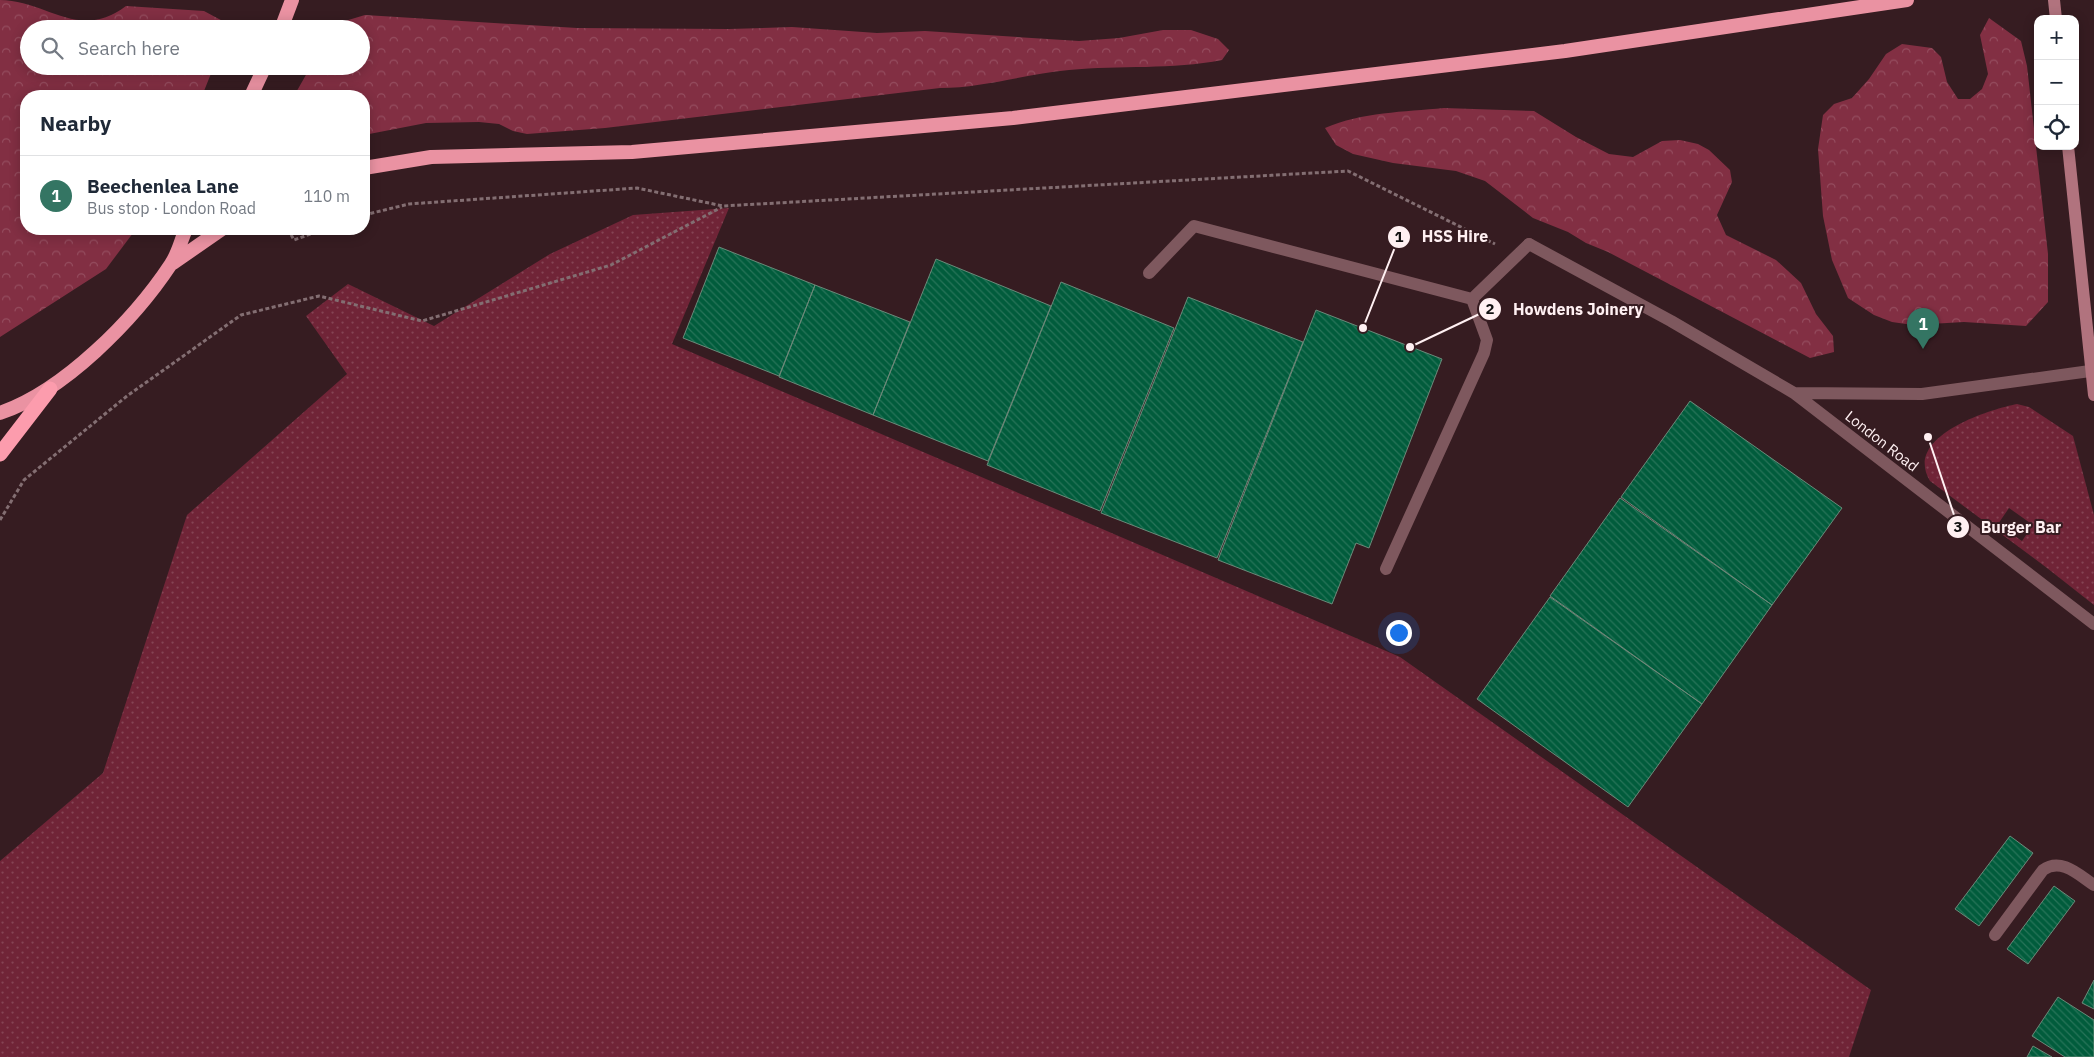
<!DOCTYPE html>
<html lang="en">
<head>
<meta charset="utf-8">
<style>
	:root { --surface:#fff; --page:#f6f6f7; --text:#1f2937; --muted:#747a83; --line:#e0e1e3; --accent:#347563 }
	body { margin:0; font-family:"IBM Plex Sans",sans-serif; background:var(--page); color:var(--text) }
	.controls { position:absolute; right:15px; top:15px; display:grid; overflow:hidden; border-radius:10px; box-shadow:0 2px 12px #0003 }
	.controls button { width:45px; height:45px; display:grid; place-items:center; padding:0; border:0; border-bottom:1px solid var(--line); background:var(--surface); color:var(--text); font:25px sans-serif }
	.you { position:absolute; left:1398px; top:632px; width:18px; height:18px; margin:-12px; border:4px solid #fff; border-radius:50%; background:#1a73e8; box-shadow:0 0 0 8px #1a73e833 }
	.badge { display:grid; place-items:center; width:32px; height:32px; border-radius:50%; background:var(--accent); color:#fff; font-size:16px; font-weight:700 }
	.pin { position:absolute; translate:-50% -41px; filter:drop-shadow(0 1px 2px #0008) }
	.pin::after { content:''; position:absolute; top:26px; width:18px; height:15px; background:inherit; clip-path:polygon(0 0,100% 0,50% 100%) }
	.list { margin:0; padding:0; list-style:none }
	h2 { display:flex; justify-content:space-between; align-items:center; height:65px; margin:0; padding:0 20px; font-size:21px }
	h2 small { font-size:16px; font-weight:400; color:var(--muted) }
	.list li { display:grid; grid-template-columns:32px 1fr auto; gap:15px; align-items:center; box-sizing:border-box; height:80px; padding:0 20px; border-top:1px solid var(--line) }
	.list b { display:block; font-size:19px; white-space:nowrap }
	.list p { margin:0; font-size:16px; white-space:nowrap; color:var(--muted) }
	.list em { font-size:16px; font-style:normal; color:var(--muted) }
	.icon { flex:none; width:28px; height:28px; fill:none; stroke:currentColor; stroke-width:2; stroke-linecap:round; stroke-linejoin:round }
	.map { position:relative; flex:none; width:2094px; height:1057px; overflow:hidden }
	.search { position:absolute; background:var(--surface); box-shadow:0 2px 12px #0003; left:20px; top:20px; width:350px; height:55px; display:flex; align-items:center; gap:12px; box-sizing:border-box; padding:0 18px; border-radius:28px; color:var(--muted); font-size:19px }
	.panel { position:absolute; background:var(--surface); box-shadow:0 2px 12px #0003; left:20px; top:90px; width:350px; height:145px; border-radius:20px }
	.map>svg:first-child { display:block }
	.grass { fill:url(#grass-dots); fill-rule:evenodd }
	.forest { fill:url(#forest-crowns) }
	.building { fill:url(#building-back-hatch); stroke:#6b8979 }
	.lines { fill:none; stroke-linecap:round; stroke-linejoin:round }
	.path { stroke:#836e72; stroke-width:3; stroke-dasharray:4 2.5; stroke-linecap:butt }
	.service { stroke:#7e585e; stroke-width:12 }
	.minor { stroke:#7e585e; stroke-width:12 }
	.secondary { stroke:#b1737e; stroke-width:12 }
	.trunk { stroke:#ea92a2; stroke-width:14 }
	.motorway { stroke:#fc9cad; stroke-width:15 }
	.labels { text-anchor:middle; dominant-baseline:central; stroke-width:4; stroke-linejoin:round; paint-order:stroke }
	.street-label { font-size:15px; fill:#fff0f2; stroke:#361c21 }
	.leader { fill:none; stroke:#fff0f2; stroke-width:2 }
	.callout-dot { fill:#fff0f2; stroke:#361c21; stroke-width:2 }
	.mark-label { font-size:15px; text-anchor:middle; font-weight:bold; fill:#111 }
	.callout-label { font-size:16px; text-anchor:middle; font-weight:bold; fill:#fff0f2; stroke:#361c21; stroke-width:4; stroke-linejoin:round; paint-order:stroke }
</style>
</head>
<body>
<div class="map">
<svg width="2094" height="1057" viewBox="0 0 2094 1057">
	<defs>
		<pattern id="grass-dots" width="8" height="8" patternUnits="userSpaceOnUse" patternTransform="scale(1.25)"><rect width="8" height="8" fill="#702437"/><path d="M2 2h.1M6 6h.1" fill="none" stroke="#854454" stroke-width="1.8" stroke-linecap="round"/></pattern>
		<pattern id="forest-crowns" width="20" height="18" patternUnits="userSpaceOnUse" patternTransform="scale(1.25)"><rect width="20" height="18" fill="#822f43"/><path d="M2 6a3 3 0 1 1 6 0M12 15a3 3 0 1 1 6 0" fill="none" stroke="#954d5f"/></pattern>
		<pattern id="building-back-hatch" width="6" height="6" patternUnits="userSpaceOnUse" patternTransform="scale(1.25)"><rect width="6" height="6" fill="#015c3c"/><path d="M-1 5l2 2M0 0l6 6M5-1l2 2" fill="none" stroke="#277459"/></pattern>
	</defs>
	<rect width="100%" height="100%" fill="#361c21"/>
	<path class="grass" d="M 729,208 L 672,344 L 1400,657 L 1871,990 L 1849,1057 L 0,1057 L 0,861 L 103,773 L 187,515 L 347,374 L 306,316 L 348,284 L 434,326 L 550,254 L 633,215 Z
		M 2017,404 L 2029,407 L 2073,436 L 2094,515 L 2094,605 L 2047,568 L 1930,481 C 1903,437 1987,410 2017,404 ZM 2009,508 L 2033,525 L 2022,541 L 1998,524 Z"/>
	<path class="forest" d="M 0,0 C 46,0 79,42 126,6 L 204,11 L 232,26 L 231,29 L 29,29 L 29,66 L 214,66 L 202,96 L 26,96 L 26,229 L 136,229 L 106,269 L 0,337 Z
		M 365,15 L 577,28 L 729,29 L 792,27 L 877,33 L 925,31 L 1079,41 L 1119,38 L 1163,30 L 1191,30 L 1218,39 L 1229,50 L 1222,60 C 1172,70 1120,65 1069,70 C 1026,74 983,88 940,88 L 605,128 L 527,134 L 513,131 L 499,124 L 479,122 L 426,123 L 364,135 L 364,96 L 294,96 L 311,66 L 361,66 L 361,29 L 337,29 L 345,21 Z
		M 1989,18 L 2021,41 L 2027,66 L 2048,254 L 2048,302 L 2026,326 L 1964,322 L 1913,325 L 1892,322 L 1874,315 L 1848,298 L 1832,260 L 1823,216 L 1818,149 L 1823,115 L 1834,104 L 1852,98 L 1869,79 L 1886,54 L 1902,44 L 1932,48 L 1941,57 L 1947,82 L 1958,99 L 1970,99 L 1982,89 L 1988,74 L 1980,35 Z
		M 1444,108 L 1534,111 L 1576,137 L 1609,154 L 1633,157 L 1662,141 L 1680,140 L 1698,144 L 1709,150 L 1730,170 L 1732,182 L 1717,215 L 1726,235 L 1776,260 L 1801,283 L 1816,314 L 1833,336 L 1834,352 L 1810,358 L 1608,252 L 1586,243 L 1568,232 L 1533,218 L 1485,181 L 1456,171 L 1393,163 L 1353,154 L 1336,145 L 1325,128 C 1362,112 1404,112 1444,108 Z"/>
	<path class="building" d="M 719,247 L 815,285 L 779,376 L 683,338 Z
		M 936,259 L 1051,306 L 988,461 L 873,415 Z
		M 1061,282 L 1174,328 L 1100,511 L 987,465 Z
		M 815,285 L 910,322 L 873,415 L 779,377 Z
		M 1188,297 L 1303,342 L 1217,558 L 1101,513 Z
		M 1316,310 L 1442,359 L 1369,548 L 1356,543 L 1332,604 L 1218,560 Z
		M 1690,401 L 1842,508 L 1772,605 L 1621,497 Z
		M 1620,498 L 1772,605 L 1702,704 L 1550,596 Z
		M 1550,597 L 1702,704 L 1628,807 L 1477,699 Z
		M 2010,836 L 2033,853 L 1979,926 L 1955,909 Z
		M 2054,886 L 2075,901 L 2028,964 L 2007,949 Z
		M 2094,980 L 2094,1009 L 2082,1003 Z
		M 2058,997 L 2094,1020 L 2094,1057 L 2065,1057 L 2032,1036 Z
		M 2033,1046 L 2052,1057 L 2027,1057 Z"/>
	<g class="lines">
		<path class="path" d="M 364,215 L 409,204 L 637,188 L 723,206 L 1348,171 L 1495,244
			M 288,229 L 294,240 L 324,229
			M 0,520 L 24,480 L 127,396 L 241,315 L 319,296 L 422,321 L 611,265 L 722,207"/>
		<path class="service" d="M 1149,273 L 1194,226 L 1472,299 L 1529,244
			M 1386,569 L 1484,353 L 1487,340 L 1472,299
			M 1995,935 L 2043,870 C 2061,857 2079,875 2094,885"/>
		<path class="minor" d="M 1529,244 L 1671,321 L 1794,393 L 2094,624
			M 1794,393 L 1922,394 L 2090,371"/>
		<path class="secondary" d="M 2054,0 L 2056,19
			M 2068,146 L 2094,395"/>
		<path class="trunk" d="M 281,29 L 292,0
			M 251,96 L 265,66
			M 364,168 L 431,157 L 632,152 L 1013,118 L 1565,51 L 1907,0
			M 173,263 L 222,229
			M 0,413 C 64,391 134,320 171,264 C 178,254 181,240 186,229"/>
		<path class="motorway" d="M 0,454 L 50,389"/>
	</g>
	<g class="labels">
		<g class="street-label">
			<text transform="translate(1882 441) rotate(38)">London Road</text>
		</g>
	</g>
	<path class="leader" d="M1363 328L1399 237M1410 347L1490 309M1928 437L1958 527"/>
	<g class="callout-dot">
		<circle cx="1363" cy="328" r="5"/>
		<circle cx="1410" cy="347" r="5"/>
		<circle cx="1928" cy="437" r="5"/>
		<circle cx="1399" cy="237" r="12"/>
		<circle cx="1490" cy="309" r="12"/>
		<circle cx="1958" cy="527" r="12"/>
	</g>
	<g class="mark-label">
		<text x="1399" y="242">1</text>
		<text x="1490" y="314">2</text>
		<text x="1958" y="532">3</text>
	</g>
	<g class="callout-label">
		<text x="1455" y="242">HSS Hire</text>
		<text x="1578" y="315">Howdens Joinery</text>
		<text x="2021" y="533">Burger Bar</text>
	</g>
</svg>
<div class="controls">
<button>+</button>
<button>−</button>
<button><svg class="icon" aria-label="locate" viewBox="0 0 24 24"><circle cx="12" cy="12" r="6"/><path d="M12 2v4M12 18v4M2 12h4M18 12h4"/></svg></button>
</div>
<div class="you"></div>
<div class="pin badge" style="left:1923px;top:349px">1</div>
<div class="search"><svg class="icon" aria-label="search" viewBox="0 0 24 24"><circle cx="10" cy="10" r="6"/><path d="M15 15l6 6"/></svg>Search here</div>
<section class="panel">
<h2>Nearby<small></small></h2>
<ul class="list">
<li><span class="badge">1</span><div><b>Beechenlea Lane</b><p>Bus stop · London Road</p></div><em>110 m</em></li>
</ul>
</section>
</div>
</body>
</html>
